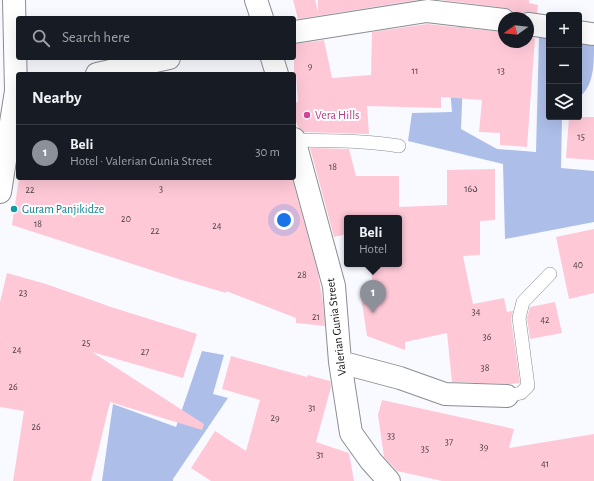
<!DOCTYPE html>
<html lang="en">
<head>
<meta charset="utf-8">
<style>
	:root { --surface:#171b24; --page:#242831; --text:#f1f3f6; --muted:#9ea1a6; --line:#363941; --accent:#8c9099 }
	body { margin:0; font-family:"Alegreya Sans","Noto Sans Georgian",sans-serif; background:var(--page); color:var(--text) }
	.controls { position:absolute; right:12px; top:12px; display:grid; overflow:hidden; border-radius:4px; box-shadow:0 4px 16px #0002 }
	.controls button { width:36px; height:36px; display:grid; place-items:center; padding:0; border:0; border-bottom:1px solid var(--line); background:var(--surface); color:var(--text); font:20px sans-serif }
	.compass { position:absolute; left:498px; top:12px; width:36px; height:36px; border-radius:50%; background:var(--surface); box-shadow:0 4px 16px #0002; rotate:255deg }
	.you { position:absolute; left:284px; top:220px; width:14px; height:14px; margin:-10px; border:3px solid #fff; border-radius:50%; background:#1a73e8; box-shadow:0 0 0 6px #1a73e833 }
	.badge { display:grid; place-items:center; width:26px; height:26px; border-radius:50%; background:var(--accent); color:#fff; font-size:13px; font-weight:700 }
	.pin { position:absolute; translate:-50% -33px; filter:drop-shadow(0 1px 2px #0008) }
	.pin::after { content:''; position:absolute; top:21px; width:14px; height:12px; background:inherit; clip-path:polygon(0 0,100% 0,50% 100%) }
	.popup { position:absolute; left:344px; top:215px; width:58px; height:52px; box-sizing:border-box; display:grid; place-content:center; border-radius:4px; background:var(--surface); filter:drop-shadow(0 1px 3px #0005); font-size:13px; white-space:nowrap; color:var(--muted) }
	.popup b { font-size:15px; color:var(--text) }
	.popup::after { content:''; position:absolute; left:50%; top:100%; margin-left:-8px; border:8px solid transparent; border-top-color:var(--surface) }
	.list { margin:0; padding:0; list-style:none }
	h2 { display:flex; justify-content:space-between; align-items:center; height:52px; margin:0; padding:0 16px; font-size:17px }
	h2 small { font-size:13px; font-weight:400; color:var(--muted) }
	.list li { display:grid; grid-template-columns:26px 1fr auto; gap:12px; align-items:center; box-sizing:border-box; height:56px; padding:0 16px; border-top:1px solid var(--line) }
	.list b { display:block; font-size:15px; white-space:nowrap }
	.list p { margin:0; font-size:13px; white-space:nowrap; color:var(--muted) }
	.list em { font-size:13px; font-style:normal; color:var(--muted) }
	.icon { flex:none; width:22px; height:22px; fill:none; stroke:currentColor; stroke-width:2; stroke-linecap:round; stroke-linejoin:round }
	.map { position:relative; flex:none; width:594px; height:481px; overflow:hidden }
	.search { position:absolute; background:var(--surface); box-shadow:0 4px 16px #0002; left:16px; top:16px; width:280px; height:44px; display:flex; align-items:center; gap:10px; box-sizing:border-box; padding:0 14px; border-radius:4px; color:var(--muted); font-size:15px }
	.panel { position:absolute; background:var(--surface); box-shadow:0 4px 16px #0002; left:16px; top:72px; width:280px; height:108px; border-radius:4px }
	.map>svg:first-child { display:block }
	.forest { fill:#adbee9 }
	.building { fill:#fec8d7 }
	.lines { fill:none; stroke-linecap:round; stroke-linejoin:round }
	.service-casing { stroke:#8b8d92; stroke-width:14 }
	.minor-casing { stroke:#8b8d92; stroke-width:24 }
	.service { stroke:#fff; stroke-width:13 }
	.minor { stroke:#fff; stroke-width:22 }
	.hotel-dot { fill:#d1479c; stroke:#fff; stroke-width:1.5 }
	.culture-dot { fill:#0f9aa8; stroke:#fff; stroke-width:1.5 }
	.labels { text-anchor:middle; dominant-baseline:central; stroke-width:4; stroke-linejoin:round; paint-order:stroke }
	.number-label { font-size:10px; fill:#4c4045 }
	.hotel-label { font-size:12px; fill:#b23c85; stroke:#fff; text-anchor:start }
	.culture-label { font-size:12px; fill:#0d838f; stroke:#fff; text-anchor:start }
	.street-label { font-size:12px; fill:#111214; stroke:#fff }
</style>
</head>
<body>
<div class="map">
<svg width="594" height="481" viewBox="0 0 594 481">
	<rect width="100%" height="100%" fill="#f8faff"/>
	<path class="forest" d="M 465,27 L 461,129 L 497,149 L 536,152 L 539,37 L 549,36 L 549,117 L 562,117 L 561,168 L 594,171 L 594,222 L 505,239 L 503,164 L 408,141 L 412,113 L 452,112 L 445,28 Z
		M 579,38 L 594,45 C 594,63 594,87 579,97 Z
		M 202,351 L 224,355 L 213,394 L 228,398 L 173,479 L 173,481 L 102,481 L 113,404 L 176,427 Z"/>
	<path class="building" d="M 293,0 L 315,0 L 318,12 L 318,0 L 417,0 L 298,19 Z
		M 441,0 L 529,0 L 529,3 L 538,5 L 537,13 L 524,12 L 516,18 L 512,10 L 505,8 Z
		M 427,24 L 504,32 L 504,42 L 528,42 L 528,37 L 535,38 L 527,147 L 500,145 L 500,133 L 479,132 L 482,100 L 441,97 L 441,108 L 367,106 L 369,134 L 304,132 L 298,127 L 294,116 L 294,105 L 298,101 L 296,74 L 294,74 L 294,44 L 324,40 L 332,78 L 371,75 L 372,32 Z
		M 569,117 L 594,117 L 594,160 L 566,158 Z
		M 310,148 L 349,149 L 356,176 L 399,176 L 399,207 L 447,205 L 447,170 L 495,169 L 495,220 L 480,221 L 480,255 L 463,256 L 473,304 L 504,298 L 507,312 L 513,311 L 511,319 L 520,383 L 510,384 L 452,382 L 447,333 L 405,342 L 405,350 L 367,336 L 361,296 L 374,294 L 370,264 L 399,264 L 399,218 L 347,218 L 347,234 L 334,237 Z
		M 19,178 L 292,178 L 318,273 L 323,303 L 325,326 L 296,323 L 296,318 L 226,291 L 226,293 L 182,280 L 12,225 Z
		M 594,229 L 594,293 L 569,299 L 556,237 Z
		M 7,273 L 46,284 L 111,307 L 197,334 L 183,378 L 92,352 L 204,424 L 202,430 L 110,402 L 91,481 L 13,481 L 24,411 L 0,407 L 0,302 Z
		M 555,302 L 562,333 L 530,339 L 527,318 L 530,307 Z
		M 231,356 L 307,377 L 308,375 L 330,381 L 331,387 L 316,442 L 349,453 L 354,481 L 211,481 L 191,468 L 215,431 L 246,451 L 260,400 L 222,389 Z
		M 382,400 L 514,429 L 509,448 L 594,434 L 594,481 L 442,481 L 397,471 L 384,457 L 378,415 Z"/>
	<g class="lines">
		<defs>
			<path id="service" d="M 294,140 C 329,141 364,140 399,146
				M 507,396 L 521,393 L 528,386 L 519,318 L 523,302 L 550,274"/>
			<path id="minor" d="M 256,0 L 262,18
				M 528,24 L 549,27
				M 294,32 L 427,11 L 504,20
				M 579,32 L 592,34
				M 272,58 L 277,74
				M 97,74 L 169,58
				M 294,139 L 334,286 L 340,362 L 351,433 L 371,461 L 389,481
				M 0,192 L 16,91 L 14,0
				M 340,362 L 400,378 L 445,394 L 507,396"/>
		</defs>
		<use href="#service" class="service-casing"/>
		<use href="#minor" class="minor-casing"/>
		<use href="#service" class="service"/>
		<use href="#minor" class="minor"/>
	</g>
	<circle class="hotel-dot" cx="307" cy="115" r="4"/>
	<circle class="culture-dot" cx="14" cy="209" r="4"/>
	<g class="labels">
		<g class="number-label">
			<text x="310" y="66">9</text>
			<text x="415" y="71">11</text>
			<text x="501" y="71">13</text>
			<text x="581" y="137">15</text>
			<text x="333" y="167">18</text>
			<text x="161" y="189">3</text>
			<text x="471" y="189">16ა</text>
			<text x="30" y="190">22</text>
			<text x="126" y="219">20</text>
			<text x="38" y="224">18</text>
			<text x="217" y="226">24</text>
			<text x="155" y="231">22</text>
			<text x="578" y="265">40</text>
			<text x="302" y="275">28</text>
			<text x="23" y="293">23</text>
			<text x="476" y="312">34</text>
			<text x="316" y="317">21</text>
			<text x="545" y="320">42</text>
			<text x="487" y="337">36</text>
			<text x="86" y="343">25</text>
			<text x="17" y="350">24</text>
			<text x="145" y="352">27</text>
			<text x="485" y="368">38</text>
			<text x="13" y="387">26</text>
			<text x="312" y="408">31</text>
			<text x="275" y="418">29</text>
			<text x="36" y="427">26</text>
			<text x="391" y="436">33</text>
			<text x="449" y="442">37</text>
			<text x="484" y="447">39</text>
			<text x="425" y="449">35</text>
			<text x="320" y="455">31</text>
			<text x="545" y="464">41</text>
		</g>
		<g class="hotel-label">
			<text x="315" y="115">Vera Hills</text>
		</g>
		<g class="culture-label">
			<text x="22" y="209">Guram Panjikidze</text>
		</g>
		<g class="street-label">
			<text transform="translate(336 327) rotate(-97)">Valerian Gunia Street</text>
		</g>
	</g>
</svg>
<div class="controls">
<button>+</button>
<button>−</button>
<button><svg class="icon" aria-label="layers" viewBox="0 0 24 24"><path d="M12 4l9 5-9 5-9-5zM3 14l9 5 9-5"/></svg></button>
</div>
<svg class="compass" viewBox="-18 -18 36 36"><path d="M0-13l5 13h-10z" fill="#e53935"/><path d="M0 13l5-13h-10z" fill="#9ea1a6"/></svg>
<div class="you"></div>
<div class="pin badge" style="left:373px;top:313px">1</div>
<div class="popup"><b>Beli</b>Hotel</div>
<div class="search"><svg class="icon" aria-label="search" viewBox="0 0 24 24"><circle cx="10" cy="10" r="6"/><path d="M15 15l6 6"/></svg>Search here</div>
<section class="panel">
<h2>Nearby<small></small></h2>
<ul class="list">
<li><span class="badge">1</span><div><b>Beli</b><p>Hotel · Valerian Gunia Street</p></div><em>30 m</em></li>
</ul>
</section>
</div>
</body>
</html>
